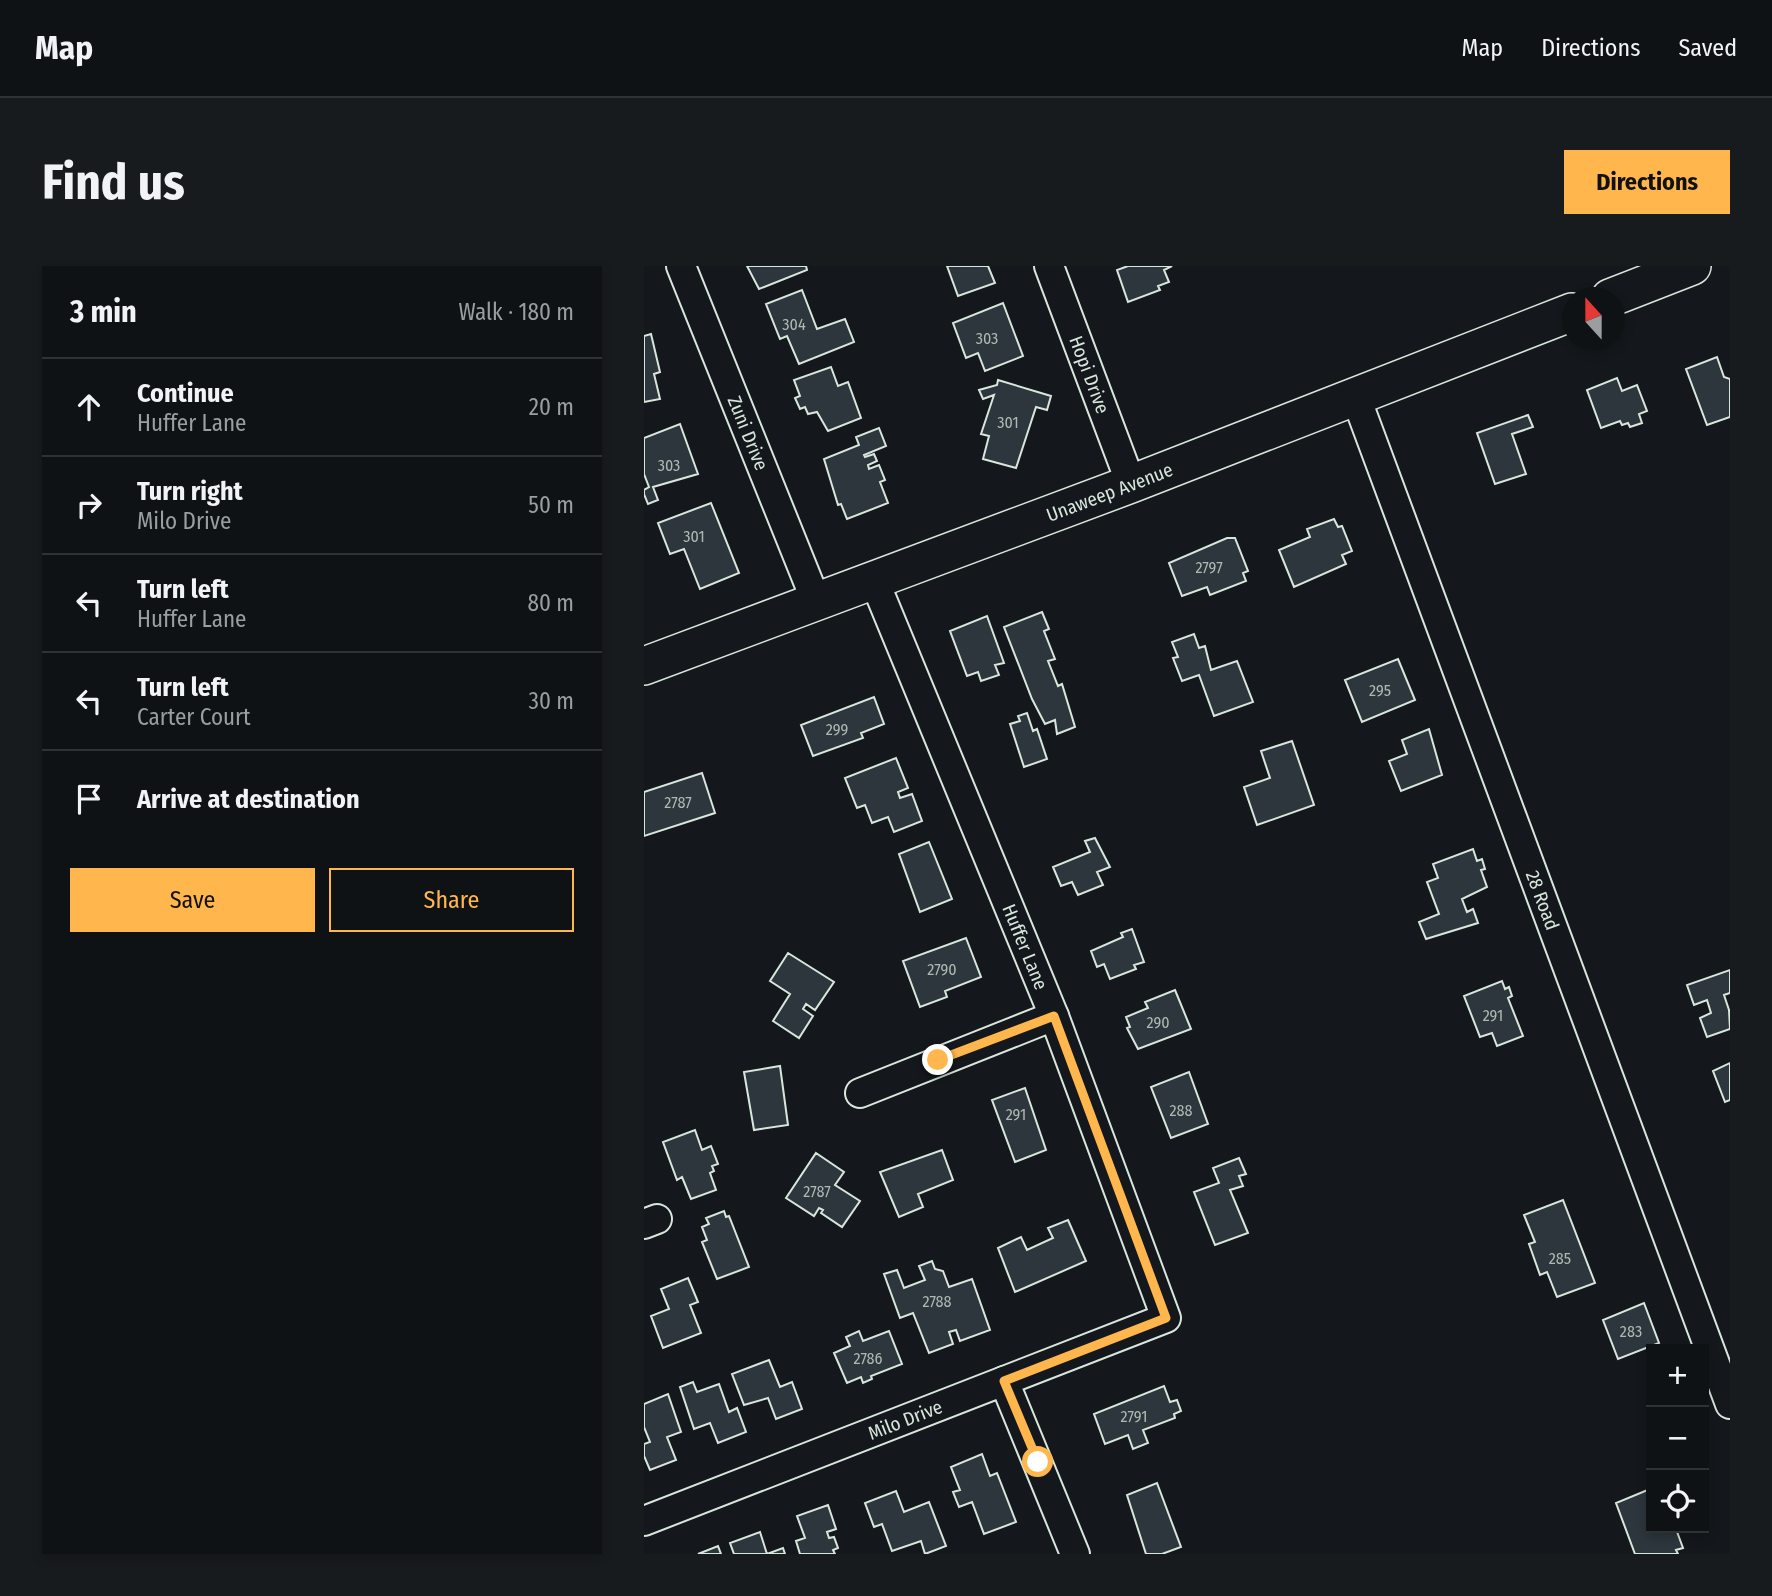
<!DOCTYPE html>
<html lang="en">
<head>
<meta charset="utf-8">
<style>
	:root { --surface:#0f1215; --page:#181b1e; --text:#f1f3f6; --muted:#9b9ea0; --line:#2f3234; --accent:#ffb74d }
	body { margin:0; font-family:"Fira Sans Condensed",sans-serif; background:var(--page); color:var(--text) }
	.controls { position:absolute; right:21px; bottom:21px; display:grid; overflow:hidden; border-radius:0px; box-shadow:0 4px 10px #0003 }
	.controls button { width:63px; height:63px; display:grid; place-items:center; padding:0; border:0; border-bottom:2px solid var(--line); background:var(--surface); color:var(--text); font:35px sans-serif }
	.compass { position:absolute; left:918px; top:21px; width:63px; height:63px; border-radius:50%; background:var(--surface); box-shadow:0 4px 10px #0003; rotate:339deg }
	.stop { position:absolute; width:21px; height:21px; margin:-16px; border:5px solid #ffb74d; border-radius:50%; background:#fff }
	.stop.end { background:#ffb74d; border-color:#fff; box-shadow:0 2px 7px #0008 }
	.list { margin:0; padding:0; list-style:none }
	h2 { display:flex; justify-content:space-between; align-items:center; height:91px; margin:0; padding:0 28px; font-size:30px }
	h2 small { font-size:23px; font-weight:400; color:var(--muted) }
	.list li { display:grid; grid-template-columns:46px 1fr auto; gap:21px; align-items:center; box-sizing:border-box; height:98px; padding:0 28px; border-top:2px solid var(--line) }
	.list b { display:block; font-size:26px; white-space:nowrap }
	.list p { margin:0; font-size:23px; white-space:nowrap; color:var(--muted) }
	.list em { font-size:23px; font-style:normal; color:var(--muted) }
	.actions { display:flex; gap:14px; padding:21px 28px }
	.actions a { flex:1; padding:16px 0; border:2px solid var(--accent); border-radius:0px; text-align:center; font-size:24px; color:var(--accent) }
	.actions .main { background:var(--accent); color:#111 }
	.icon { flex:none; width:38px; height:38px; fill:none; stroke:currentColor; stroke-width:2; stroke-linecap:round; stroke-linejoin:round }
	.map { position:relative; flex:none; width:1086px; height:1288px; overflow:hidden; border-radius:0px }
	header { display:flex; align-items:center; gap:42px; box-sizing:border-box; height:98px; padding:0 35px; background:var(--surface); border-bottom:2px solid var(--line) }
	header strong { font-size:33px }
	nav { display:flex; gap:38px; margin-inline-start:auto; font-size:24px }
	.intro { display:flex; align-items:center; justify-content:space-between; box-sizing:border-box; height:168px; padding:0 42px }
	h1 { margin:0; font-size:49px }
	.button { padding:18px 32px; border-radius:0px; background:var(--accent); color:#111; font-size:24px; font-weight:700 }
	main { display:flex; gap:42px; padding:0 42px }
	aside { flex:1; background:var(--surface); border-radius:0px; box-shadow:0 4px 10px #0003 }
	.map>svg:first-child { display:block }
	.building { fill:#2c363c; stroke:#d8e6dc; stroke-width:2 }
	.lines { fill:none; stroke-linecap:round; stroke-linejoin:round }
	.minor-casing { stroke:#d8e6dc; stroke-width:32 }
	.major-casing { stroke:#d8e6dc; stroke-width:40 }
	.minor { stroke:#14181c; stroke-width:28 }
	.major { stroke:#14181c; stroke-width:37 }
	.route { stroke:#ffb74d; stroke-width:9 }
	.labels { text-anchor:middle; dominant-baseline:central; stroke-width:5; stroke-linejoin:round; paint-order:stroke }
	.number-label { font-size:16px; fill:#adbab4 }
	.street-label { font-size:19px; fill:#d8e6dc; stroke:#14181c }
</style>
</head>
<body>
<header>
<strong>Map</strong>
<nav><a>Map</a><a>Directions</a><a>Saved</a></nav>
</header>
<div class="intro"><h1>Find us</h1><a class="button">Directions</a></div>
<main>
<aside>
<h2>3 min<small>Walk · 180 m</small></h2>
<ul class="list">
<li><svg class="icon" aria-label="ahead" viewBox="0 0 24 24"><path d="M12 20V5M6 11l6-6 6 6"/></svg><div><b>Continue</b><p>Huffer Lane</p></div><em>20 m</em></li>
<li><svg class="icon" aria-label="right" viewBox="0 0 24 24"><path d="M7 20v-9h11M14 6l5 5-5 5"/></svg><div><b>Turn right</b><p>Milo Drive</p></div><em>50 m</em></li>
<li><svg class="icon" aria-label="left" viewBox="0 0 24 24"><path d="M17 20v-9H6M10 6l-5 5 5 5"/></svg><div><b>Turn left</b><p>Huffer Lane</p></div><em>80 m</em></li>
<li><svg class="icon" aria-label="left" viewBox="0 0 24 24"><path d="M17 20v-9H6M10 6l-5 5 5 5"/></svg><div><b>Turn left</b><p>Carter Court</p></div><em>30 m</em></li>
<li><svg class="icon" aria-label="arrive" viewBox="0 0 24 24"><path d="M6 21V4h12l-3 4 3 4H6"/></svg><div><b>Arrive at destination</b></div></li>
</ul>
<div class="actions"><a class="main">Save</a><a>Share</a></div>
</aside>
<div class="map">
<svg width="1086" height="1288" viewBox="0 0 1086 1288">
	<rect width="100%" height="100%" fill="#14181c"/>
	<path class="building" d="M 103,0 L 162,0 L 163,4 L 115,23 Z
		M 303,0 L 344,0 L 351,17 L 314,30 Z
		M 484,0 L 528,0 L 520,4 L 525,16 L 514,20 L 516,24 L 484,36 L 473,4 Z
		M 158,24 L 173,63 L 201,53 L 210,76 L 155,98 L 143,70 L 136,73 L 122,38 Z
		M 359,37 L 379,90 L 341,105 L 334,87 L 322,92 L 309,57 Z
		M 7,68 L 16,106 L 10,108 L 16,133 L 0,136 L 0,70 Z
		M 1073,91 L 1080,111 L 1086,113 L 1086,151 L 1063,159 L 1042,103 Z
		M 187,101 L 194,120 L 204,116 L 217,152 L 184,165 L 173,146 L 164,148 L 161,141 L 156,143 L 151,132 L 156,130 L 150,114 Z
		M 973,112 L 978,125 L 993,119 L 1003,145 L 995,148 L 998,157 L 986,161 L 984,157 L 978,159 L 976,155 L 957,162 L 943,124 Z
		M 354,114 L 407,130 L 403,144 L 392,141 L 372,202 L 339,193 L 345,170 L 337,168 L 350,129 L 339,133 L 335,124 L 353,119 Z
		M 884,149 L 889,161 L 868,168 L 882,208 L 851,218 L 833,167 Z
		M 36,158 L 54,208 L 9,221 L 14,234 L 4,238 L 0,228 L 0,224 L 5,221 L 0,208 L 0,172 Z
		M 235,162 L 242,180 L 220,189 L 221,191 L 230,188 L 233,195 L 224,199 L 225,203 L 235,199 L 241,214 L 236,216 L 244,237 L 203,253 L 197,238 L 194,239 L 180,193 L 215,179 L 212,171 Z
		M 67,237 L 95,307 L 56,323 L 40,283 L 26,288 L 14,257 Z
		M 690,253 L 694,261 L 698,260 L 708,285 L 698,289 L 702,298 L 650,321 L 635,284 L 666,271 L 663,263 Z
		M 583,272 L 591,272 L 604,305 L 599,307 L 602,315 L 566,329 L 563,321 L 538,330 L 525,297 Z
		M 398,346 L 405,363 L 400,365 L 411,393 L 404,395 L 414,420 L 418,418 L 431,461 L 413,468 L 411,454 L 401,458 L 388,433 L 360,361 Z
		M 343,350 L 360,397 L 351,399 L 355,409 L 337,415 L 334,406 L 323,410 L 306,365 Z
		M 550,368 L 555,382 L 561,380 L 567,404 L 593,395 L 609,436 L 570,450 L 555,409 L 538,415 L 529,392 L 534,391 L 528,376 Z
		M 754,393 L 771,434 L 718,456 L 701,414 Z
		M 230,431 L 240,458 L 217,467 L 219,472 L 169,490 L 157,459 Z
		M 383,447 L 389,465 L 393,463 L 403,493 L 380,501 L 366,458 L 376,455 L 374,450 Z
		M 785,463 L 798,509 L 757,525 L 745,495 L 763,488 L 758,474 Z
		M 648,475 L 670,539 L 613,559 L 600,521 L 626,512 L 617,485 Z
		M 252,492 L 264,522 L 254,526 L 256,532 L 268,528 L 278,555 L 250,566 L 244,551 L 228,557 L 221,539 L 213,542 L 201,512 Z
		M 58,507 L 71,547 L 0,570 L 0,526 Z
		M 451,572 L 466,601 L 453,606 L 459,619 L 434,629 L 428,616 L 417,620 L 409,601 L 446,586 L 441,575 Z
		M 285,576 L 308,633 L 276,646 L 255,588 Z
		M 829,583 L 833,595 L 838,593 L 841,603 L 837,604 L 843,621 L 818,633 L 823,646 L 829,643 L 834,657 L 782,673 L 775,656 L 795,648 L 783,616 L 794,612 L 789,598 Z
		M 488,663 L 500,696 L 490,699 L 492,703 L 466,713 L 460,698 L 453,701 L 447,685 L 479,671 L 477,667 Z
		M 322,672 L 337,711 L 301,725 L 303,731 L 276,741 L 259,695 Z
		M 144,687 L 190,716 L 171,744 L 162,738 L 159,743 L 169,750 L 155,772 L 129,755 L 146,728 L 126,715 Z
		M 1086,704 L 1086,727 L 1080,729 L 1085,744 L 1086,763 L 1063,771 L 1056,752 L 1067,747 L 1063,734 L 1050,739 L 1043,719 Z
		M 858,715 L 861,723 L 865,721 L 868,730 L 864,732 L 879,770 L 853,780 L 848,767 L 836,771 L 820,730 Z
		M 531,724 L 547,763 L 494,783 L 483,762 L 486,761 L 482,751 L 504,742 L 501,736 Z
		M 1086,797 L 1086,834 L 1081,836 L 1069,805 Z
		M 136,800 L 144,859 L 110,864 L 100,806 Z
		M 545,806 L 564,858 L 527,872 L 507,821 Z
		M 381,822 L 402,884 L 371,896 L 348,834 Z
		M 51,864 L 58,884 L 67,880 L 74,898 L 68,900 L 70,905 L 66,907 L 72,924 L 47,933 L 38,911 L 33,914 L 19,876 Z
		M 298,884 L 309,914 L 274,928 L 279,941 L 255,951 L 236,906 Z
		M 172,887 L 200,906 L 191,919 L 216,935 L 198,961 L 177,947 L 179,944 L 175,942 L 170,950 L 142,932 Z
		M 595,892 L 602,908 L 595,910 L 599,920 L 586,924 L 604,967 L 571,979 L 550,926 L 575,917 L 569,902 Z
		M 919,934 L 951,1017 L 913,1031 L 903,1006 L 896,1009 L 885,978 L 891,976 L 880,949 Z
		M 80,945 L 82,951 L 85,950 L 105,1001 L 73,1013 L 58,976 L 63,974 L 58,961 L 65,958 L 62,952 Z
		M 424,954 L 442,995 L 371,1026 L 354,982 L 377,971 L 383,984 L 409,972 L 404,962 Z
		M 288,995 L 291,1003 L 299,1005 L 305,1021 L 328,1013 L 346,1064 L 316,1075 L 312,1064 L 305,1066 L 309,1078 L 285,1087 L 269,1047 L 256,1052 L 240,1008 L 253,1004 L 260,1022 L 281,1014 L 275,1000 Z
		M 44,1012 L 54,1036 L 46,1039 L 57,1067 L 19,1082 L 7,1050 L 25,1043 L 17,1023 Z
		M 1000,1037 L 1015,1077 L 974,1093 L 959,1054 Z
		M 215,1065 L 219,1075 L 245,1065 L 258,1098 L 227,1110 L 228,1113 L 219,1117 L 217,1111 L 203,1117 L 190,1087 L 206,1080 L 202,1071 Z
		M 125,1094 L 136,1121 L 148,1116 L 158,1143 L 132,1153 L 124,1132 L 100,1139 L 88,1108 Z
		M 49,1116 L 53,1126 L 75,1118 L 85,1146 L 93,1142 L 102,1166 L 74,1177 L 66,1157 L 50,1163 L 36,1121 Z
		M 520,1120 L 526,1136 L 533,1134 L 537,1145 L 530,1148 L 531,1152 L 499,1164 L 504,1177 L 489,1183 L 484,1169 L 461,1178 L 450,1148 Z
		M 24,1128 L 37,1166 L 23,1171 L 32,1194 L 6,1204 L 0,1190 L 0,1178 L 6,1176 L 0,1161 L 0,1138 Z
		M 338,1188 L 346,1210 L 353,1207 L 372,1256 L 340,1268 L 328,1236 L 315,1241 L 309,1226 L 316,1224 L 307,1201 Z
		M 513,1217 L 537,1281 L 518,1288 L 502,1288 L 483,1229 Z
		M 1006,1223 L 1007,1262 L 1025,1262 L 1026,1265 L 1032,1263 L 1039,1282 L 1032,1284 L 1034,1288 L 991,1288 L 972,1237 Z
		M 252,1225 L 260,1246 L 285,1236 L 302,1280 L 281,1288 L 277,1275 L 248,1285 L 238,1258 L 230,1261 L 221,1237 Z
		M 184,1239 L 192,1263 L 183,1266 L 185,1272 L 190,1271 L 194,1282 L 189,1284 L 191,1288 L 156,1288 L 152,1275 L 161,1272 L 153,1250 Z
		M 116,1266 L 123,1288 L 139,1282 L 141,1288 L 90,1288 L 86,1277 Z
		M 74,1280 L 77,1288 L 54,1288 Z"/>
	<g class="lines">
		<defs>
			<g id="minor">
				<path id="s1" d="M 37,0 L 172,335"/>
				<path id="s2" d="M 405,0 L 487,218"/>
				<path id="s3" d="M 711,129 L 1086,1138"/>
				<path d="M 216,827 L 410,750"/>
				<path d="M 0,958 L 13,953"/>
				<path d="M 360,1115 L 431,1288"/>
				<path id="s4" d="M 0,1255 L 522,1052 L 410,750 L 230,314"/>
			</g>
			<g id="major">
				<path d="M 966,32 L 1048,0"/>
				<path id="s5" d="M 0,400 L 487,218 L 928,46"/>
			</g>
		</defs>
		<use href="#minor" class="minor-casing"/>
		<use href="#major" class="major-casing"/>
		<use href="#minor" class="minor"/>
		<use href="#major" class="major"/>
	</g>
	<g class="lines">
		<path class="route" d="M 294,794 L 410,750 L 522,1052 L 360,1115 L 394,1196"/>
	</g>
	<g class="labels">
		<g class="number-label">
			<text x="150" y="58">304</text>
			<text x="343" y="72">303</text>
			<text x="364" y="156">301</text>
			<text x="25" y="199">303</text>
			<text x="50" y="270">301</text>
			<text x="565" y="301">2797</text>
			<text x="736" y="424">295</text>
			<text x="193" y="463">299</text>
			<text x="34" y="536">2787</text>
			<text x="298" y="703">2790</text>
			<text x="849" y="749">291</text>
			<text x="514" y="756">290</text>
			<text x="537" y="844">288</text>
			<text x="372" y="848">291</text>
			<text x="173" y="925">2787</text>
			<text x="916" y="992">285</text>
			<text x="293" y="1035">2788</text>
			<text x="987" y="1065">283</text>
			<text x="224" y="1092">2786</text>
			<text x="490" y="1150">2791</text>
		</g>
		<g class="street-label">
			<text stroke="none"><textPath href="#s2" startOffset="116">Hopi Drive</textPath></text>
			<text stroke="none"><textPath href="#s1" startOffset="180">Zuni Drive</textPath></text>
			<text stroke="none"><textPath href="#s5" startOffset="497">Unaweep Avenue</textPath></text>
			<text stroke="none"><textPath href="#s3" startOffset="539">28 Road</textPath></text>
			<text transform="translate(381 681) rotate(68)">Huffer Lane</text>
			<text stroke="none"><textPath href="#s4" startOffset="280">Milo Drive</textPath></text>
		</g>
	</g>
</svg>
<div class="controls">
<button>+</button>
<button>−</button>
<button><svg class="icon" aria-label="locate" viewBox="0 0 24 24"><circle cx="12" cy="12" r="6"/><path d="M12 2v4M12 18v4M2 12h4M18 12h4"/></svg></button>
</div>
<svg class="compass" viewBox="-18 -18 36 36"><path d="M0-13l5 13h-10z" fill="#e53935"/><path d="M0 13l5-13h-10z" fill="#9b9ea0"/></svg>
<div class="stop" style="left:394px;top:1196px"></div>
<div class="stop end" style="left:294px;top:794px"></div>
</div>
</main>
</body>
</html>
